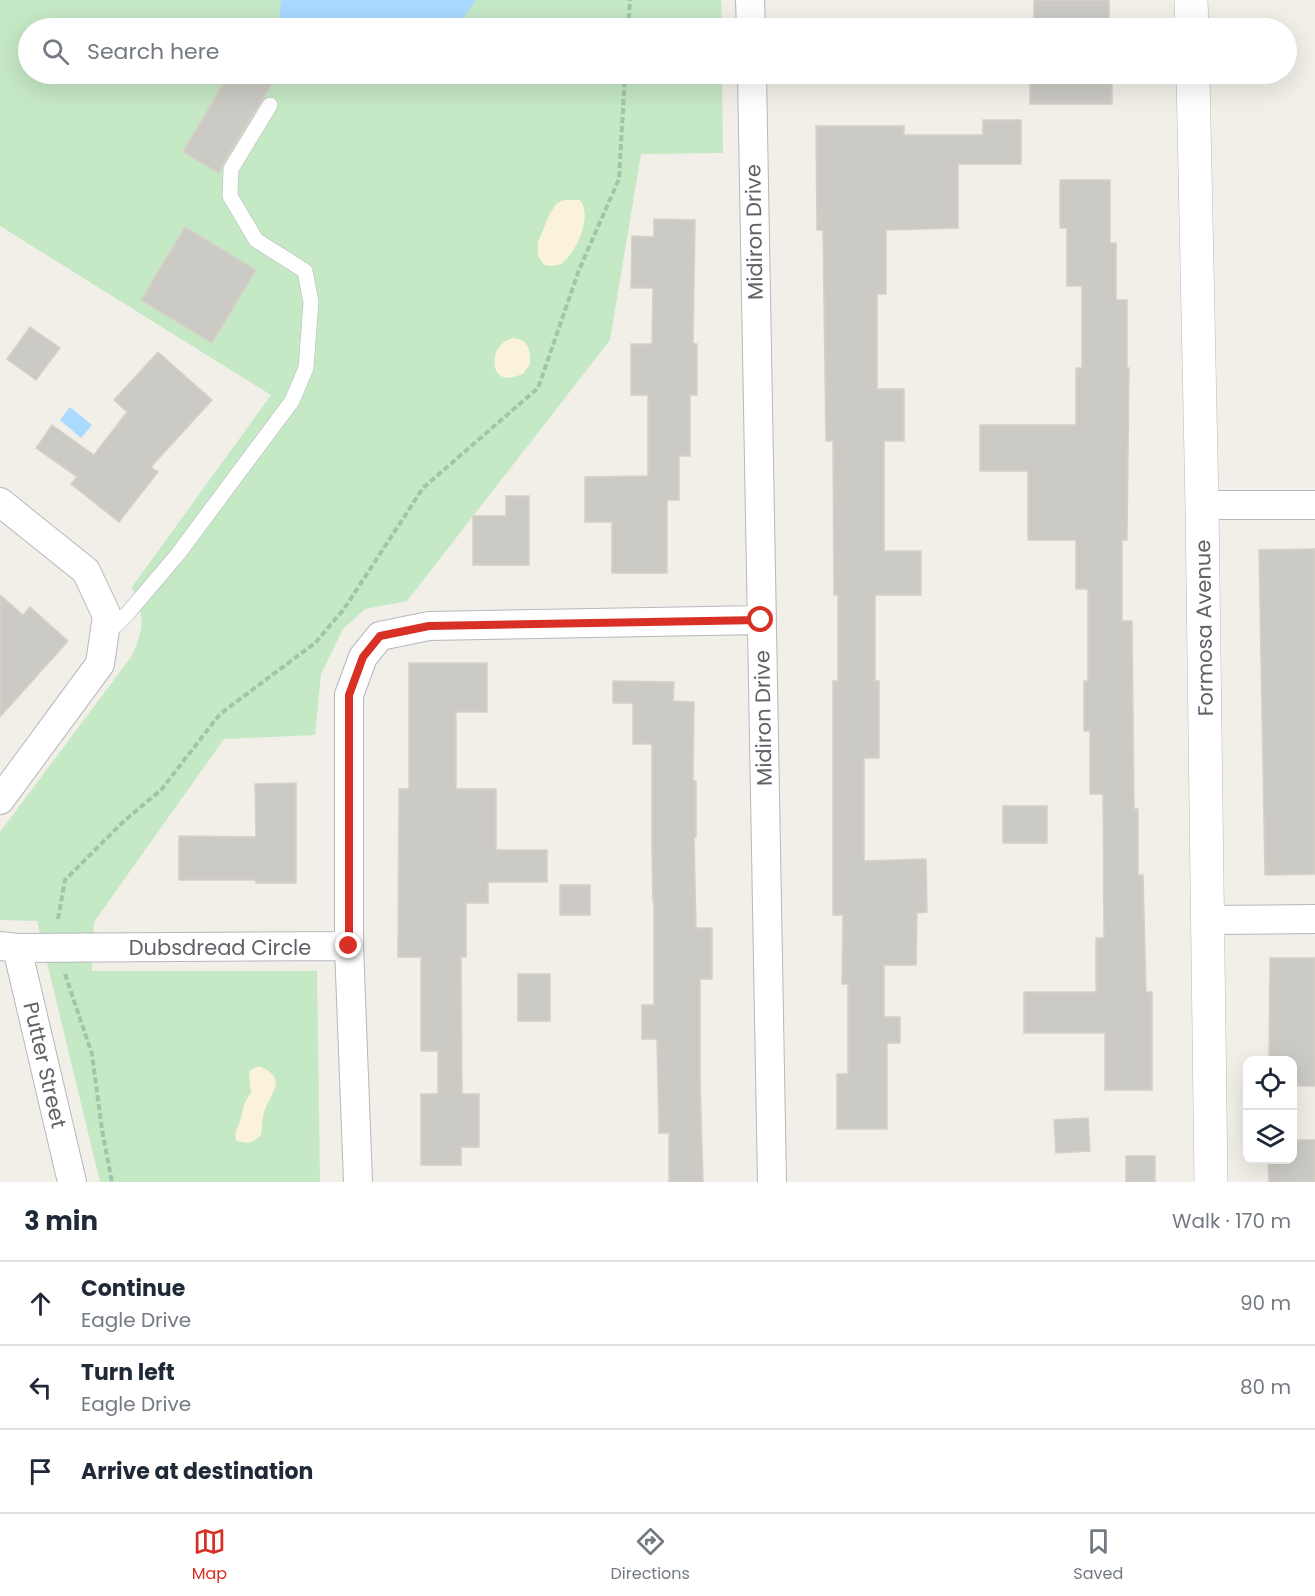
<!DOCTYPE html>
<html lang="en">
<head>
<meta charset="utf-8">
<style>
	:root { --surface:#fff; --page:#f6f6f7; --text:#1f2937; --muted:#747a83; --line:#e0e1e3; --accent:#d93025 }
	body { margin:0; font-family:Poppins,sans-serif; background:var(--page); color:var(--text) }
	.controls { position:absolute; right:18px; bottom:18px; display:grid; overflow:hidden; border-radius:12px; box-shadow:0 6px 24px #0002 }
	.controls button { width:54px; height:54px; display:grid; place-items:center; padding:0; border:0; border-bottom:2px solid var(--line); background:var(--surface); color:var(--text); font:30px sans-serif }
	.stop { position:absolute; width:18px; height:18px; margin:-14px; border:4px solid #d93025; border-radius:50%; background:#fff }
	.stop.end { background:#d93025; border-color:#fff; box-shadow:0 2px 6px #0008 }
	.list { margin:0; padding:0; list-style:none }
	h2 { display:flex; justify-content:space-between; align-items:center; height:78px; margin:0; padding:0 24px; font-size:26px }
	h2 small { font-size:20px; font-weight:400; color:var(--muted) }
	.list li { display:grid; grid-template-columns:39px 1fr auto; gap:18px; align-items:center; box-sizing:border-box; height:84px; padding:0 24px; border-top:2px solid var(--line) }
	.list b { display:block; font-size:22px; white-space:nowrap }
	.list p { margin:0; font-size:20px; white-space:nowrap; color:var(--muted) }
	.list em { font-size:20px; font-style:normal; color:var(--muted) }
	.icon { flex:none; width:33px; height:33px; fill:none; stroke:currentColor; stroke-width:2; stroke-linecap:round; stroke-linejoin:round }
	.map { position:relative; flex:none; width:1315px; height:1182px; overflow:hidden }
	.search { position:absolute; background:var(--surface); box-shadow:0 6px 24px #0002; left:18px; right:18px; top:18px; height:66px; display:flex; align-items:center; gap:15px; box-sizing:border-box; padding:0 21px; border-radius:33px; color:var(--muted); font-size:22px }
	.sheet { height:330px; background:var(--surface) }
	nav { display:flex; justify-content:space-around; align-items:center; box-sizing:border-box; height:84px; border-top:2px solid var(--line); background:var(--surface); font-size:16px; color:var(--muted) }
	nav a { display:grid; justify-items:center; gap:3px }
	nav .on { color:var(--accent) }
	.map>svg:first-child { display:block }
	.green { fill:#c5e8c5 }
	.sand { fill:#fbf3d9 }
	.water { fill:#aadaff }
	.building { fill:#cccac5; stroke:#d6d1c6; stroke-width:1.5 }
	.lines { fill:none; stroke-linecap:round; stroke-linejoin:round }
	.lane-casing { stroke:#b5b8bc; stroke-width:16 }
	.street-casing { stroke:#b5b8bc; stroke-width:30 }
	.secondary-casing { stroke:#b6babf; stroke-width:34 }
	.path { stroke:#9cc7a9; stroke-width:4; stroke-dasharray:6 3; stroke-linecap:butt }
	.lane { stroke:#fff; stroke-width:15 }
	.street { stroke:#fff; stroke-width:28 }
	.secondary { stroke:#fff; stroke-width:33 }
	.route { stroke:#d93025; stroke-width:8 }
	.labels { text-anchor:middle; dominant-baseline:central; stroke-width:4.5; stroke-linejoin:round; paint-order:stroke }
	.street-label { font-size:21px; fill:#5f6368; stroke:#fff }
</style>
</head>
<body>
<div class="map">
<svg width="1315" height="1182" viewBox="0 0 1315 1182">
	<rect width="100%" height="100%" fill="#f1efe8"/>
	<path class="green" d="M 0,0 L 721,0 L 722,28 L 28,28 L 28,74 L 722,74 L 723,153 L 641,154 L 610,340 L 407,601 L 365,609 L 343,629 L 321,674 L 315,735 L 224,739 L 94,922 L 92,971 L 317,971 L 320,1182 L 100,1182 L 37,921 L 0,920 L 0,832 L 131,657 C 145,627 145,618 132,587 L 271,395 L 0,226 Z"/>
	<path class="sand" d="M 565,200 L 580,200 C 593,215 577,252 562,263 C 556,267 550,266 544,265 L 538,256 L 538,242 L 550,213 L 557,203 Z
		M 513,338 C 528,339 531,350 530,364 L 523,374 C 516,376 509,379 503,377 C 491,372 493,354 500,346 C 503,342 508,340 513,338 Z
		M 259,1066 C 292,1080 267,1095 263,1116 C 262,1123 262,1129 261,1135 C 252,1143 247,1145 236,1140 C 234,1131 238,1129 240,1121 C 245,1107 241,1106 251,1093 L 249,1071 Z"/>
	<path class="water" d="M 281,0 L 476,0 L 456,28 L 295,28 L 279,18 Z
		M 70,407 L 92,425 L 81,438 L 60,420 Z"/>
	<path class="building" d="M 1034,0 L 1109,0 L 1109,28 L 1065,28 L 1065,22 L 1034,22 Z
		M 229,74 L 278,74 L 223,164 L 219,173 L 183,152 Z
		M 1030,74 L 1112,74 L 1112,104 L 1030,104 Z
		M 983,120 L 1021,120 L 1021,164 L 958,164 L 958,228 L 886,230 L 886,294 L 877,294 L 877,389 L 904,389 L 904,441 L 884,441 L 884,551 L 921,551 L 921,595 L 875,595 L 875,681 L 879,681 L 879,758 L 864,758 L 864,861 L 926,859 L 927,912 L 917,913 L 916,965 L 884,965 L 884,1017 L 900,1017 L 900,1043 L 887,1043 L 887,1129 L 837,1129 L 837,1074 L 848,1074 L 848,984 L 842,984 L 843,915 L 833,915 L 833,681 L 838,681 L 838,595 L 834,595 L 833,441 L 826,441 L 823,230 L 817,230 L 816,126 L 904,126 L 904,135 L 983,135 Z
		M 1060,180 L 1110,180 L 1110,243 L 1116,243 L 1116,300 L 1127,300 L 1127,368 L 1129,368 L 1127,540 L 1122,540 L 1122,621 L 1132,621 L 1134,809 L 1138,809 L 1138,875 L 1143,875 L 1146,992 L 1152,992 L 1152,1090 L 1105,1090 L 1105,1033 L 1024,1033 L 1024,992 L 1096,992 L 1096,938 L 1104,938 L 1103,794 L 1090,794 L 1090,731 L 1084,731 L 1084,681 L 1088,681 L 1088,589 L 1076,589 L 1076,540 L 1028,540 L 1028,471 L 980,471 L 980,425 L 1076,425 L 1076,368 L 1082,368 L 1082,286 L 1067,286 L 1067,228 L 1060,228 Z
		M 654,219 L 695,220 L 693,344 L 697,344 L 697,395 L 690,395 L 690,456 L 679,456 L 679,500 L 667,500 L 667,573 L 612,573 L 612,522 L 585,522 L 585,477 L 648,476 L 648,395 L 631,395 L 631,344 L 652,344 L 653,288 L 631,288 L 632,236 L 654,237 Z
		M 185,227 L 256,270 L 212,343 L 141,300 Z
		M 30,327 L 60,348 L 36,380 L 7,359 Z
		M 158,352 L 212,400 L 151,467 L 158,472 L 119,522 L 71,484 L 77,477 L 36,448 L 52,425 L 94,455 L 127,412 L 114,400 Z
		M 506,496 L 529,496 L 529,565 L 473,565 L 473,516 L 506,516 Z
		M 1315,549 L 1315,874 L 1265,875 L 1259,550 Z
		M 0,595 L 23,615 L 30,607 L 68,641 L 0,717 Z
		M 409,663 L 487,663 L 487,712 L 456,712 L 456,789 L 496,789 L 496,850 L 547,850 L 547,882 L 488,882 L 488,903 L 466,903 L 466,957 L 461,957 L 462,1094 L 479,1094 L 479,1147 L 461,1147 L 461,1165 L 421,1165 L 421,1094 L 438,1094 L 438,1051 L 421,1051 L 421,957 L 398,957 L 399,789 L 409,789 Z
		M 613,681 L 674,682 L 673,701 L 694,702 L 693,781 L 696,781 L 696,837 L 694,837 L 696,928 L 712,928 L 712,979 L 700,979 L 700,1079 L 703,1182 L 669,1182 L 669,1133 L 659,1133 L 657,1039 L 642,1039 L 642,1005 L 654,1005 L 654,902 L 653,902 L 652,853 L 652,744 L 633,744 L 633,703 L 613,703 Z
		M 296,783 L 296,883 L 256,883 L 256,880 L 179,880 L 179,836 L 256,837 L 255,784 Z
		M 1003,806 L 1047,806 L 1047,843 L 1003,843 Z
		M 560,885 L 590,885 L 590,915 L 560,915 Z
		M 1270,958 L 1315,958 L 1315,1086 L 1293,1086 L 1293,1060 L 1269,1060 Z
		M 518,974 L 550,974 L 550,1021 L 518,1021 Z
		M 1088,1118 L 1090,1151 L 1056,1153 L 1054,1120 Z
		M 1293,1140 L 1315,1140 L 1315,1182 L 1269,1182 L 1268,1160 L 1293,1160 Z
		M 1126,1156 L 1155,1156 L 1155,1182 L 1126,1182 Z"/>
	<g class="lines">
		<defs>
			<path id="lane" d="M 107,633 L 127,614 L 178,554 L 292,401 L 306,368 L 311,302 L 305,271 L 256,240 L 230,196 L 231,169 L 270,105"/>
			<path id="street" d="M 750,0 L 751,28
				M 752,74 L 772,1182
				M 0,502 L 86,571 L 107,616 L 100,664 L 0,800
				M 1202,505 L 1315,505
				M 1207,920 L 1315,919
				M 0,946 L 17,948 L 349,946
				M 17,948 L 72,1182
				M 358,1182 L 349,946 L 349,695 L 363,657 L 380,636 L 429,626 L 761,620"/>
			<path id="secondary" d="M 1191,0 L 1192,28
				M 1193,74 L 1202,505 L 1211,1182"/>
		</defs>
		<use href="#lane" class="lane-casing"/>
		<use href="#street" class="street-casing"/>
		<use href="#secondary" class="secondary-casing"/>
		<path class="path" d="M 628,28 L 630,0
			M 58,919 L 65,880 L 124,821 L 161,790 L 220,714 L 315,643 L 344,609 L 423,488 L 538,388 L 579,270 L 619,179 L 625,74
			M 65,974 L 92,1054 L 102,1130 L 112,1182"/>
		<use href="#lane" class="lane"/>
		<use href="#street" class="street"/>
		<use href="#secondary" class="secondary"/>
	</g>
	<g class="lines">
		<path class="route" d="M 349,946 L 349,695 L 363,657 L 380,636 L 429,626 L 761,620"/>
	</g>
	<g class="labels">
		<g class="street-label">
			<text transform="translate(754 232) rotate(-91)">Midiron Drive</text>
			<text transform="translate(1204 628) rotate(-91)">Formosa Avenue</text>
			<text transform="translate(763 718) rotate(-91)">Midiron Drive</text>
			<text x="220" y="947">Dubsdread Circle</text>
			<text transform="translate(45 1065) rotate(77)">Putter Street</text>
		</g>
	</g>
</svg>
<div class="controls">
<button><svg class="icon" aria-label="locate" viewBox="0 0 24 24"><circle cx="12" cy="12" r="6"/><path d="M12 2v4M12 18v4M2 12h4M18 12h4"/></svg></button>
<button><svg class="icon" aria-label="layers" viewBox="0 0 24 24"><path d="M12 4l9 5-9 5-9-5zM3 14l9 5 9-5"/></svg></button>
</div>
<div class="stop" style="left:761px;top:620px"></div>
<div class="stop end" style="left:349px;top:946px"></div>
<div class="search"><svg class="icon" aria-label="search" viewBox="0 0 24 24"><circle cx="10" cy="10" r="6"/><path d="M15 15l6 6"/></svg>Search here</div>
</div>
<section class="sheet">
<h2>3 min<small>Walk · 170 m</small></h2>
<ul class="list">
<li><svg class="icon" aria-label="ahead" viewBox="0 0 24 24"><path d="M12 20V5M6 11l6-6 6 6"/></svg><div><b>Continue</b><p>Eagle Drive</p></div><em>90 m</em></li>
<li><svg class="icon" aria-label="left" viewBox="0 0 24 24"><path d="M17 20v-9H6M10 6l-5 5 5 5"/></svg><div><b>Turn left</b><p>Eagle Drive</p></div><em>80 m</em></li>
<li><svg class="icon" aria-label="arrive" viewBox="0 0 24 24"><path d="M6 21V4h12l-3 4 3 4H6"/></svg><div><b>Arrive at destination</b></div></li>
</ul>
</section>
<nav>
<a class="on"><svg class="icon" aria-label="map" viewBox="0 0 24 24"><path d="M3 6l6-2 6 2 6-2v14l-6 2-6-2-6 2zM9 4v14M15 6v14"/></svg>Map</a>
<a><svg class="icon" aria-label="directions" viewBox="0 0 24 24"><path d="M12 3l9 9-9 9-9-9zM9 14v-3h6M13 9l2 2-2 2"/></svg>Directions</a>
<a><svg class="icon" aria-label="saved" viewBox="0 0 24 24"><path d="M7 4h10v16l-5-4-5 4z"/></svg>Saved</a>
</nav>
</body>
</html>
